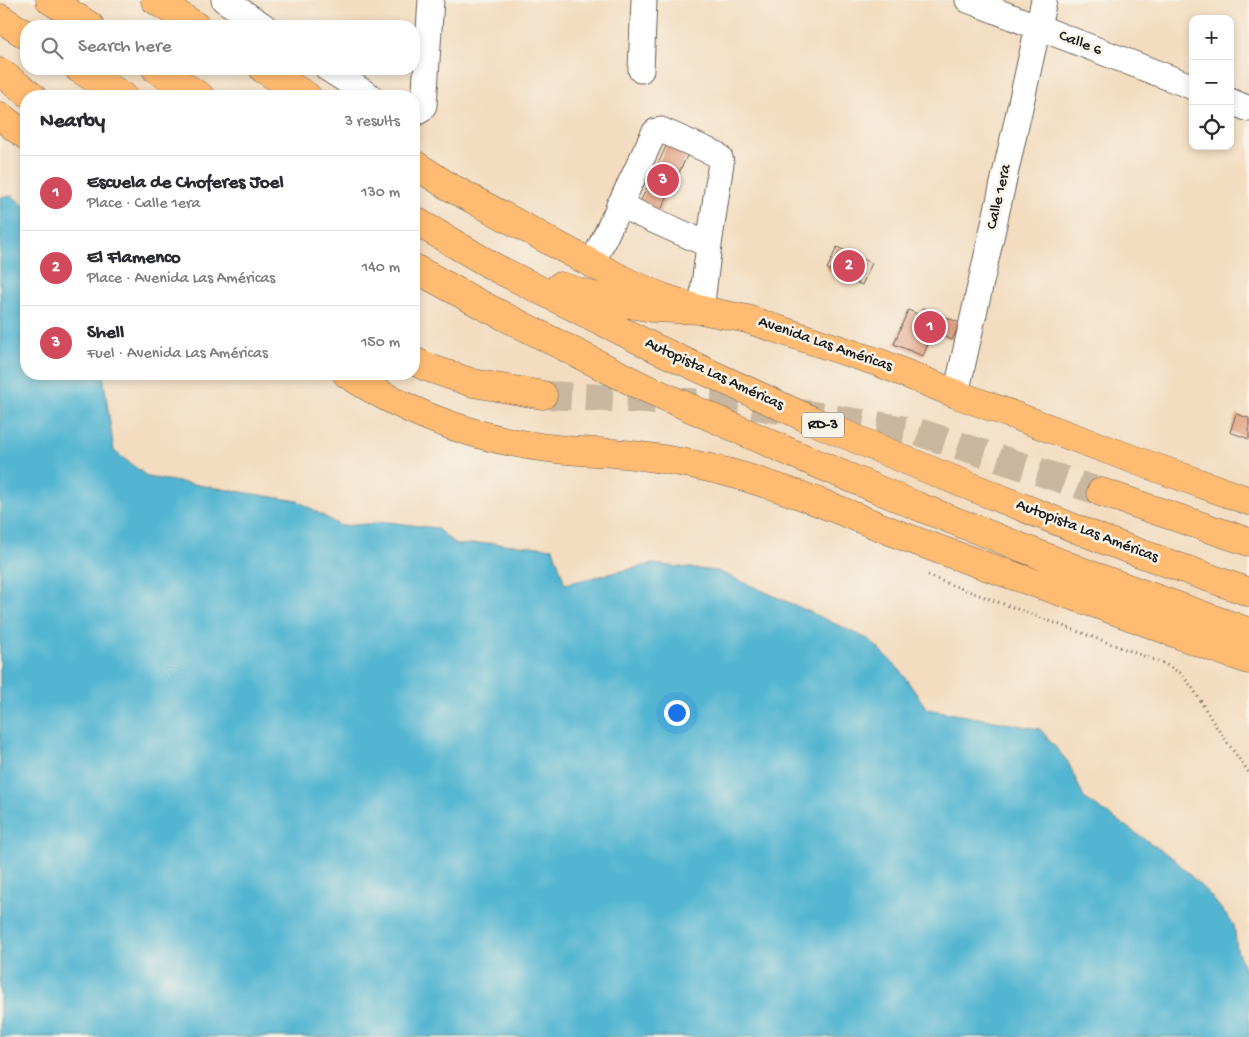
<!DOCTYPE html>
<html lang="en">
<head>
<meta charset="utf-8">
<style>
	:root { --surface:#fff; --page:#f2f2f3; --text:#2b2b33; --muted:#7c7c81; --line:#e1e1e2; --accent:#d1495b }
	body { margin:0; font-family:"Gochi Hand",sans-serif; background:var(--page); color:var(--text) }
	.controls { position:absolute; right:15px; top:15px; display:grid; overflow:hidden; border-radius:10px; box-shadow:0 2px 8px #0003 }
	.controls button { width:45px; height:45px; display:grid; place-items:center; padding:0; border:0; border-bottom:1px solid var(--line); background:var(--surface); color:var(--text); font:25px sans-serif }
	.you { position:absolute; left:676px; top:712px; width:18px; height:18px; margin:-12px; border:4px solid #fff; border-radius:50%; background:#1a73e8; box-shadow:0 0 0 8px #1a73e833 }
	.badge { display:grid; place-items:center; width:32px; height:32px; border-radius:50%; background:var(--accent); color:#fff; font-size:16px; font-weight:700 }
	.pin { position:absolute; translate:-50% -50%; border:2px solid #fff; box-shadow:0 1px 5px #0006 }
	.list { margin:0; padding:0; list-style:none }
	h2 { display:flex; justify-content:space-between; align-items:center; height:65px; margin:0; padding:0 20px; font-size:21px }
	h2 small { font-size:16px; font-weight:400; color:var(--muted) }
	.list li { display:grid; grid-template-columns:32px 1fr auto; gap:15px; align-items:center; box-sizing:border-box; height:75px; padding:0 20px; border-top:1px solid var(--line) }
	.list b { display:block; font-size:19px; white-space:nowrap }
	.list p { margin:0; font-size:16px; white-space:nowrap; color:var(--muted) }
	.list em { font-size:16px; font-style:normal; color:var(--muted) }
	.icon { flex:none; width:28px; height:28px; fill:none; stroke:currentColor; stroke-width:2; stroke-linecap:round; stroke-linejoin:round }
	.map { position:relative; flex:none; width:1249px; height:1037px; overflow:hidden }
	.search { position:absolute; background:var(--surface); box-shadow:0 2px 8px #0003; left:20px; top:20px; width:400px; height:55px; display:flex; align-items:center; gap:12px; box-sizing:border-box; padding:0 18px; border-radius:20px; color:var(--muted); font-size:19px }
	.panel { position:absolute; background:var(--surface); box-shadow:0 2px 8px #0003; left:20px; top:90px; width:400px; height:290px; border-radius:20px }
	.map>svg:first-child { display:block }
	.water { fill:#52b5d1; stroke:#376876 }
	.building { fill:#dd9574 }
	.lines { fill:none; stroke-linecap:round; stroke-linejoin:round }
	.highway-tunnel { stroke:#c8b69e; stroke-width:28; stroke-dasharray:28 14; stroke-linecap:butt }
	.minor-casing { stroke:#675f55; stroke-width:27 }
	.major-casing { stroke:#675f55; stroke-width:29 }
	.highway-casing { stroke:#675f55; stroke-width:29 }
	.path { stroke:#675f55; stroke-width:3; stroke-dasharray:1 4; stroke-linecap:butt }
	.minor { stroke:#fff; stroke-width:25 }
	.major { stroke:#ffbb71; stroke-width:28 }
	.highway { stroke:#ffbb71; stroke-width:28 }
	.labels { text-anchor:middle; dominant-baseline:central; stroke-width:5; stroke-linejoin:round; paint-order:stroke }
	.shield { fill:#f7f3e8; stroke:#5e5c59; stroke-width:1 }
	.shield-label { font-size:15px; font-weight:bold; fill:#1c1c1c }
	.street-label { font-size:16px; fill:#1c1c1c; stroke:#f7f3e8 }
</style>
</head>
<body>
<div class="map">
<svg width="1249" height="1037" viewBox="0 0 1249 1037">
	<rect width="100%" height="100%" fill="#f7f3e8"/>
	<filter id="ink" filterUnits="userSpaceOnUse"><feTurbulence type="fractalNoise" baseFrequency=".02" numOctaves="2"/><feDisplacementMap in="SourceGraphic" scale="10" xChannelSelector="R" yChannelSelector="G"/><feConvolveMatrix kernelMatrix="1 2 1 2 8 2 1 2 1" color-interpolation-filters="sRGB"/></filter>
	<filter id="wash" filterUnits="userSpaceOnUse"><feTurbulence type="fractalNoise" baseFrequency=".0096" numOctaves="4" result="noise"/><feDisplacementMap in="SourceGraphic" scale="20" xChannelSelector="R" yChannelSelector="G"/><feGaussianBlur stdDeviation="1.12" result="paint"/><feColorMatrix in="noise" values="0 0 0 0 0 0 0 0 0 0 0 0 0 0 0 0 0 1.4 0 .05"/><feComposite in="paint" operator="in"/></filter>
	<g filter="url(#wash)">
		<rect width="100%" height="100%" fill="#f3dcbf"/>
		<path class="water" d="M 12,196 L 26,207 L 26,374 L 103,374 L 114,451 L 148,477 L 298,501 L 341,526 L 389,522 L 436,528 L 457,545 L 491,543 L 553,548 L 565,584 L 652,564 L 718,571 L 808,611 L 870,640 L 899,669 L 927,709 L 1040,729 L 1068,762 L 1084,798 L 1174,859 L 1209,894 L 1234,925 L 1237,950 L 1247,976 L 1249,978 L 1249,1037 L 0,1037 L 0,197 Z"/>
		<g id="blocks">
			<path class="building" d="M 668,142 L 689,152 L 657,218 L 637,209 Z
				M 837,247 L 872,263 L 862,285 L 827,269 Z
				M 923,308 L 960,323 L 952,340 L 933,332 L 923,356 L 894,344 L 908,310 L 920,315 Z
				M 1236,414 L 1249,418 L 1249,439 L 1230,432 Z"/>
		</g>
	</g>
	<g filter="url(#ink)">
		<use href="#blocks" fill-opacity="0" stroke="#675f55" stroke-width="1"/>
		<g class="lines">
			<path class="highway-tunnel" d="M 543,395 L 750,405 L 918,432 L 1101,492"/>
			<defs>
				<path id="minor" d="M 224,0 L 264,26
					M 968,0 L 1193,87
					M 328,69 L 370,96
					M 641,70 L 644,0
					M 1230,101 L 1249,109
					M 414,114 L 421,110 L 424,105 L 431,0
					M 619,205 L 709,245
					M 592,264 L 654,133 L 656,131 L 661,130 L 716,154 L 720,158 L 721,163 L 709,245 L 701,310
					M 956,394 L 1044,0"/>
				<path id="major" d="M 155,0 L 196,26
					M 263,69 L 307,96
					M 414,164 L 448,186 L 568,251 L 629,283 L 662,297 L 701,310 L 747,319 L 880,363 L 956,394 L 1146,464 L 1249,501"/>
				<path id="highway" d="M 50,0 L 90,26
					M 0,18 L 26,35
					M 79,69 L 123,96
					M 156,69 L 200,96
					M 0,72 L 32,96
					M 0,116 L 26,136
					M 414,220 L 494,267 L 653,347 L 811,420 L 932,471 L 1109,542 L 1249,592
					M 414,268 L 480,304 L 641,386 L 794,454 L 917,506 L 1091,575 L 1249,632
					M 560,286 L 606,300 L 652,308 L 701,310
					M 414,361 L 426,367 L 473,383 L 543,395
					M 347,374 C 410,415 481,441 556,449 C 575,451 595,452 614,453 C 656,457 699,464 741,476 C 767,484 793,492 818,502 C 851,514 883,529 916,541 C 980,565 1045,586 1110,609 C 1156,625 1202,645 1249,660
					M 1101,492 L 1249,542"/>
			</defs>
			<use href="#minor" class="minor-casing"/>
			<use href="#major" class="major-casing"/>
			<use href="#highway" class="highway-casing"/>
			<path class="path" d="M 928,575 L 944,582 L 1163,663 L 1180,673 L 1192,687 L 1215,725 L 1249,773"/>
			<use href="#minor" class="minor"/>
			<use href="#major" class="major"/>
			<use href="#highway" class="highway"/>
		</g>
	</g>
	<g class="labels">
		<rect class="shield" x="802" y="412.5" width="42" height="25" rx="4"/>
		<g class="shield-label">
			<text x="823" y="425">RD-3</text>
		</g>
		<g class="street-label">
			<text transform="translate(1080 44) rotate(21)">Calle 6</text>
			<text transform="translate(1000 197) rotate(-77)">Calle 1era</text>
			<text transform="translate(825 345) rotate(19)">Avenida Las Américas</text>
			<text transform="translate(714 375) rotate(25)">Autopista Las Américas</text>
			<text transform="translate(1087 532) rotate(21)">Autopista Las Américas</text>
		</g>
	</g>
</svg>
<div class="controls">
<button>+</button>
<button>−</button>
<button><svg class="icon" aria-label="locate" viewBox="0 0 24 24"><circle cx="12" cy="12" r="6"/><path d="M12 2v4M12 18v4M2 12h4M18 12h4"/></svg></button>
</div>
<div class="you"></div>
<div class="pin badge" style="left:930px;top:327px">1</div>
<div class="pin badge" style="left:849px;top:266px">2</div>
<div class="pin badge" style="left:663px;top:180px">3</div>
<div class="search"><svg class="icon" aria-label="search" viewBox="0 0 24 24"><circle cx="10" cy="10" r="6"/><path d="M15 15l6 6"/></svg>Search here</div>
<section class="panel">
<h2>Nearby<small>3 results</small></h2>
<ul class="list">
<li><span class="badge">1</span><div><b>Escuela de Choferes Joel</b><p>Place · Calle 1era</p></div><em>130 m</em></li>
<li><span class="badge">2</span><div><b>El Flamenco</b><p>Place · Avenida Las Américas</p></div><em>140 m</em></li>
<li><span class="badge">3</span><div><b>Shell</b><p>Fuel · Avenida Las Américas</p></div><em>150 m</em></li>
</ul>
</section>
</div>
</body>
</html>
